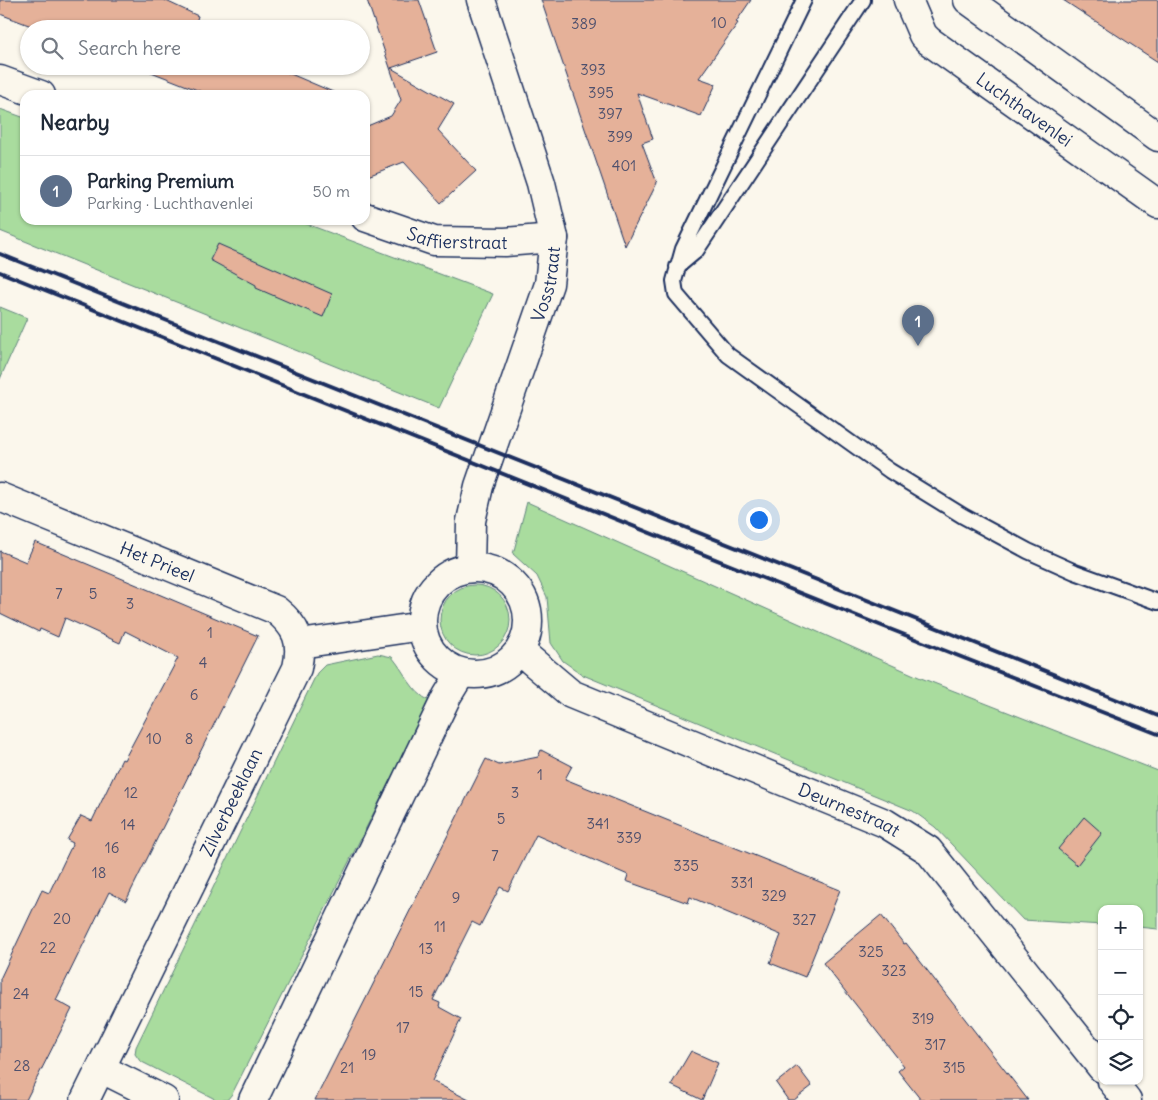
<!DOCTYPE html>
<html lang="en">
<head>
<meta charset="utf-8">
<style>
	:root { --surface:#fff; --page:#f6f6f7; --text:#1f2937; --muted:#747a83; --line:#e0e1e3; --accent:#1b2f5e }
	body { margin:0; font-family:Delius,sans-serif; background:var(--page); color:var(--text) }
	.controls { position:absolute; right:15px; bottom:15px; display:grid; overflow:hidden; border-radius:10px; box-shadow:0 1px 4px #0004 }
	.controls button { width:45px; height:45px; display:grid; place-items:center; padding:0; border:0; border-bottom:1px solid var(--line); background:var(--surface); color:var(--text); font:25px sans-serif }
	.you { position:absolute; left:758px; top:519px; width:18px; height:18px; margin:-12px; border:4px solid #fff; border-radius:50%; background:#1a73e8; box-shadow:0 0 0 8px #1a73e833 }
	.badge { display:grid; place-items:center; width:32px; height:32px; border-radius:50%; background:var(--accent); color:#fff; font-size:16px; font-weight:700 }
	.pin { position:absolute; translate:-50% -41px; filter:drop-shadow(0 1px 2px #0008) }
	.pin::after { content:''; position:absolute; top:26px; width:18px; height:15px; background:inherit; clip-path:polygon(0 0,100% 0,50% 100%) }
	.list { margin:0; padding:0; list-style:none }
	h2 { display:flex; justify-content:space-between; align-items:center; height:65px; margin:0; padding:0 20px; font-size:21px }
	h2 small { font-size:16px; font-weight:400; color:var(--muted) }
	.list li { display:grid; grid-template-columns:32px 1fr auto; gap:15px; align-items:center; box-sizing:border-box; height:70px; padding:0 20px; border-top:1px solid var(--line) }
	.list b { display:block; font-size:19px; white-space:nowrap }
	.list p { margin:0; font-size:16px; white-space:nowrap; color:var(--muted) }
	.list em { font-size:16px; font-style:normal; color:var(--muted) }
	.icon { flex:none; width:28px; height:28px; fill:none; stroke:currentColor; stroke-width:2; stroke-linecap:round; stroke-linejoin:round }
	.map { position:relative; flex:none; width:1158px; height:1100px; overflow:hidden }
	.search { position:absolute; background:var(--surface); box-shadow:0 1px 4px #0004; left:20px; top:20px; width:350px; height:55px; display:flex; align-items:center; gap:12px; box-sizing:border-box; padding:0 18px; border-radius:28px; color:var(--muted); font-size:19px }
	.panel { position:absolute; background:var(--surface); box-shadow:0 1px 4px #0004; left:20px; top:90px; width:350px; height:135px; border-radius:15px }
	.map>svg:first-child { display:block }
	.green { fill:#a9dc9e; stroke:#62867e }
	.building { fill:#e5b199; stroke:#1b2f5e }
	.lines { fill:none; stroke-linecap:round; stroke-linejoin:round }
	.service-casing { stroke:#1b2f5e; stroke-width:18 }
	.minor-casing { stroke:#1b2f5e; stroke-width:31 }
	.tertiary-casing { stroke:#1b2f5e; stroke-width:31 }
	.service { stroke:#fbf7ec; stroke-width:14 }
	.minor { stroke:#fbf7ec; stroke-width:28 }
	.tertiary { stroke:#fbf7ec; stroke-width:28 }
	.rail { stroke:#1b2f5e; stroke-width:4 }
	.labels { text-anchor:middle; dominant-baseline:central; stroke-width:4; stroke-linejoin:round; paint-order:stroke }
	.number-label { font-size:15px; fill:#4e506d }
	.street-label { font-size:18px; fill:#1b2f5e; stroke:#fbf7ec }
</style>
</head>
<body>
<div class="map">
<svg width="1158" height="1100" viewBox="0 0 1158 1100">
	<rect width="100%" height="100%" fill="#fbf7ec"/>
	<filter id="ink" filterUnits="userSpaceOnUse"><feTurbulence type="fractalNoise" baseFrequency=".02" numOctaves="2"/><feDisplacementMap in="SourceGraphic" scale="10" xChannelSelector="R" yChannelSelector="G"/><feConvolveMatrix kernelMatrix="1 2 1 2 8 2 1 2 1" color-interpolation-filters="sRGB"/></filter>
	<g filter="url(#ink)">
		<path class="green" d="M 0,109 L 25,118 L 25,220 L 296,220 L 493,294 L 439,408 L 0,231 Z
			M 0,307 L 27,318 L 0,379 Z
			M 527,502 L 921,678 L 1158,771 L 1158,929 L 1139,927 L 1139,909 L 1102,909 L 1102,925 L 1023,920 L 935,827 L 913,811 L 583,675 L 563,661 L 551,643 L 547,597 L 537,576 L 513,554 Z
			M440 620a35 35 0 1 1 70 0a35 35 0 1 1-70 0Z
			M 378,654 L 392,657 C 405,672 411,692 430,701 L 232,1094 L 227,1100 L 217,1100 L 140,1061 L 135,1054 L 136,1047 L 317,673 L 325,665 Z"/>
		<path class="building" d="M 0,0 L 164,0 L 198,16 L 194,29 L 39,29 L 0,14 Z
			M 367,0 L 419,0 L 437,52 L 391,68 L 454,104 L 438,130 L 476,171 L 441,203 L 404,162 L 365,177 L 365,127 L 391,116 L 401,100 Z
			M 541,0 L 751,0 L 736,22 L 738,23 L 699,78 L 716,84 L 701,116 L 637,93 L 653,139 L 642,143 L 657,183 L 625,246 Z
			M 1063,0 L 1158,0 L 1158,62 Z
			M 136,66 L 272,66 L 340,95 L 210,95 Z
			M 218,244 L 332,294 L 323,317 L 256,288 L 256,285 L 210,260 Z
			M 35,542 L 258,636 L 126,901 L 109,892 L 56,1000 L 72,1009 L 26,1100 L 0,1100 L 0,979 L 42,890 L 49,893 L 73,843 L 67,840 L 81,816 L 92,821 L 122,759 L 124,760 L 178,658 L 125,631 L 120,643 L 65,618 L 58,637 L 40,629 L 39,632 L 0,613 L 0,551 L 26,562 Z
			M 541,750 L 572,766 L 565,779 L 840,890 L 805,977 L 770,963 L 781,935 L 690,897 L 688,903 L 626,881 L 628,875 L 536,835 L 508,891 L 500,887 L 480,926 L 472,922 L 433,1000 L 440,1003 L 439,1007 L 461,1019 L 432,1081 L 469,1100 L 315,1100 L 486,759 L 499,765 L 538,757 Z
			M 1084,817 L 1102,833 L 1077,865 L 1058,849 Z
			M 881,915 L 904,944 L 906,943 L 1028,1100 L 921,1100 L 898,1071 L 904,1066 L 823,963 Z
			M 691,1051 L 718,1063 L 702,1100 L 671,1085 Z
			M 797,1066 L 812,1086 L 794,1100 L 788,1100 L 776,1083 Z"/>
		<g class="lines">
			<defs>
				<path id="service" d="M 804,0 L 683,249 L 674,281 L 676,294 L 728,355 L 890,471 L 963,516 L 1028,551 L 1075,572 L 1158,602
					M 677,267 L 696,251 L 863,0"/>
				<g id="minor">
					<path id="s1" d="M 908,0 L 923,35 L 929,41 L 1158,204"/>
					<path d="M 968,0 L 1158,137"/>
					<path d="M 0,80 L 41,95"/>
					<path id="s2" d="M 365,217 L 434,241 L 505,242 L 554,238"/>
					<path id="s3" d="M 0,497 L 276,610 C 297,627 303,641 297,668 L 85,1100"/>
					<path d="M 300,644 L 422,626"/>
					<path d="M 102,1069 L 164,1100"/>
					<path d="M 253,1100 L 447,696 L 461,673"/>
				</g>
				<g id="tertiary">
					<circle cx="475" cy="621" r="53"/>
					<path id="s4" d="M 470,568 L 471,521 L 479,486 L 549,284 L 554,238 L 541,183 L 481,0"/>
					<path id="s5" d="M 520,651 L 571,694 L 885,823 L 928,850 L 1102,1068"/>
					<path d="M 1112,1081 L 1127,1100"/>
				</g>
			</defs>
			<use href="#service" class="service-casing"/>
			<use href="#minor" class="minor-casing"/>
			<use href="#tertiary" class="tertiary-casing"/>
			<use href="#service" class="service"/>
			<use href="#minor" class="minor"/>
			<use href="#tertiary" class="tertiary"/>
			<path class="rail" d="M 0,254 L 1158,716
				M 0,272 L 882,626 L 1158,734"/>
		</g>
	</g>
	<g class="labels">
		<g class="number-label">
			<text x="719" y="22">10</text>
			<text x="584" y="23">389</text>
			<text x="593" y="69">393</text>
			<text x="601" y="92">395</text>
			<text x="610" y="113">397</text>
			<text x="620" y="136">399</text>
			<text x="624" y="165">401</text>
			<text x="59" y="593">7</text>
			<text x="93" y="593">5</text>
			<text x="130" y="603">3</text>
			<text x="210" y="632">1</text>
			<text x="203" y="662">4</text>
			<text x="194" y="694">6</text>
			<text x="154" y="738">10</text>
			<text x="189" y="738">8</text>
			<text x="540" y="774">1</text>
			<text x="131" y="792">12</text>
			<text x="515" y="792">3</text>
			<text x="501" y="818">5</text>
			<text x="598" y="823">341</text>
			<text x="128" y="824">14</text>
			<text x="629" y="837">339</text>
			<text x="112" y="847">16</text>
			<text x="495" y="855">7</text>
			<text x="686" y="865">335</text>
			<text x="99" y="872">18</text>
			<text x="742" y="882">331</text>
			<text x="774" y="895">329</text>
			<text x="456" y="897">9</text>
			<text x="62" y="918">20</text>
			<text x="804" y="919">327</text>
			<text x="440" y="926">11</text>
			<text x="48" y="947">22</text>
			<text x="426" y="948">13</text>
			<text x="871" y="951">325</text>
			<text x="894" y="970">323</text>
			<text x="416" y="991">15</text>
			<text x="21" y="993">24</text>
			<text x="923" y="1018">319</text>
			<text x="403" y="1027">17</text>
			<text x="935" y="1044">317</text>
			<text x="369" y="1054">19</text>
			<text x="22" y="1065">28</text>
			<text x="347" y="1067">21</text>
			<text x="954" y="1067">315</text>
		</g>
		<g class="street-label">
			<text stroke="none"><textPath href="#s1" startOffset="164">Luchthavenlei</textPath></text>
			<text stroke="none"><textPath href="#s2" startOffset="96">Saffierstraat</textPath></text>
			<text stroke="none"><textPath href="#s4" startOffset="296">Vosstraat</textPath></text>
			<text stroke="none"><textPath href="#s3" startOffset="170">Het Prieel</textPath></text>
			<text transform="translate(231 802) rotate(-64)">Zilverbeeklaan</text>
			<text stroke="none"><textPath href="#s5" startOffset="368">Deurnestraat</textPath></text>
		</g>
	</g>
</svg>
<div class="controls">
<button>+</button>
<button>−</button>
<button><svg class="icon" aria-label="locate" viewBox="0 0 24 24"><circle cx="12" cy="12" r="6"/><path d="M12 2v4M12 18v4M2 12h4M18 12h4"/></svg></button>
<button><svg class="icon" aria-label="layers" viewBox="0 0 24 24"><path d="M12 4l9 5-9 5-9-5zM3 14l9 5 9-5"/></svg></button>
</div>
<div class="you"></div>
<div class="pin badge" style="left:918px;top:346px;background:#5c6f8a">1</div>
<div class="search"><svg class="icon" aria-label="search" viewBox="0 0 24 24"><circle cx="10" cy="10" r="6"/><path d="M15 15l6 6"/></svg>Search here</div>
<section class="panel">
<h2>Nearby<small></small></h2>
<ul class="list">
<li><span class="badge" style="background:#5c6f8a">1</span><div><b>Parking Premium</b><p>Parking · Luchthavenlei</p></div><em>50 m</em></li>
</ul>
</section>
</div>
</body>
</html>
